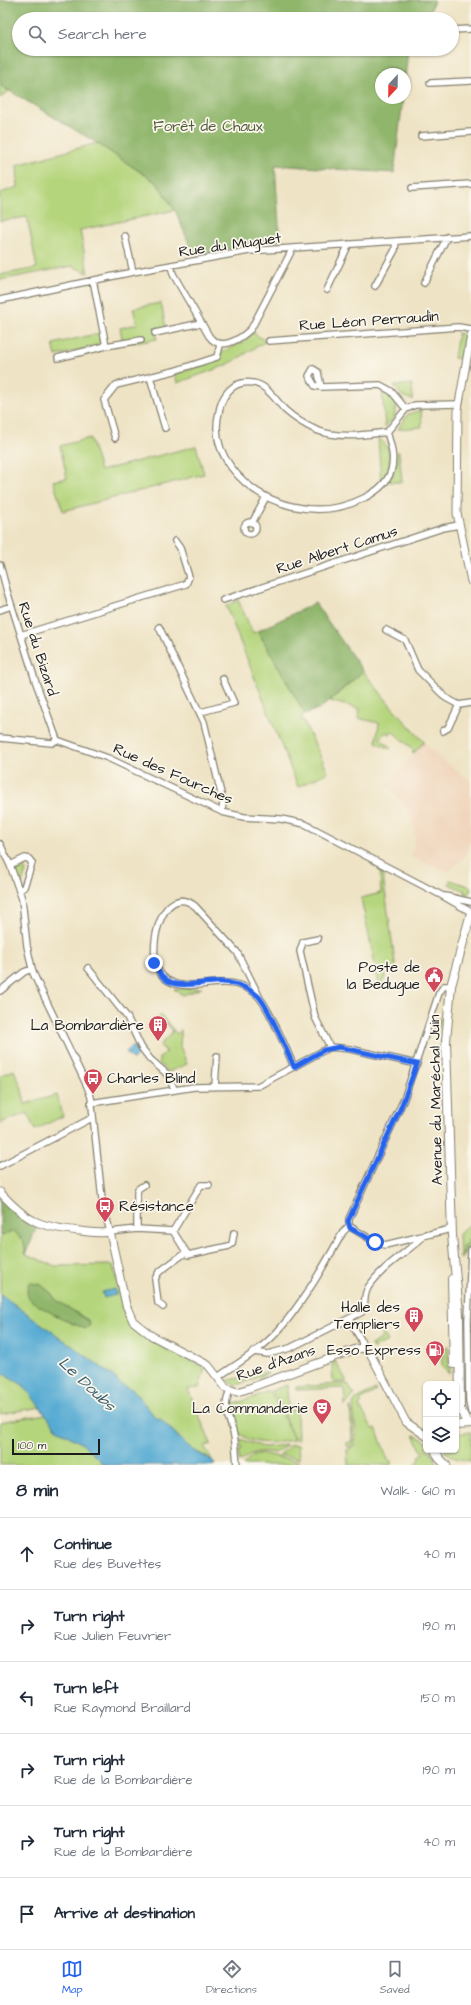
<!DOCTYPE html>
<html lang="en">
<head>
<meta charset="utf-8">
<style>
	:root { --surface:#fff; --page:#f6f6f7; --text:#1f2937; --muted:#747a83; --line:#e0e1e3; --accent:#2563eb }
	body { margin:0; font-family:"Architects Daughter",sans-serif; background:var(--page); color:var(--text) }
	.controls { position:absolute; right:12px; bottom:12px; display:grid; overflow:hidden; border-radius:6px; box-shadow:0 1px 3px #0004 }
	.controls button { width:36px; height:36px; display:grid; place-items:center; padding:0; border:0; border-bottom:1px solid var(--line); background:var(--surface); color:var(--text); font:20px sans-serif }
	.compass { position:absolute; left:375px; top:68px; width:36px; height:36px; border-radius:50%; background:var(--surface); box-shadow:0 1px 3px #0004; rotate:202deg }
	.scale { position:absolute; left:12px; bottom:10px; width:88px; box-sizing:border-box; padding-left:4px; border:2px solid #1c1c1c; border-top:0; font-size:11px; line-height:14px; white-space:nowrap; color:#1c1c1c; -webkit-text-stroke:3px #fbf7ec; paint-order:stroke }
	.stop { position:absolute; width:12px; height:12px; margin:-9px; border:3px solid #2563eb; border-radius:50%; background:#fff }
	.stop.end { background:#2563eb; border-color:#fff; box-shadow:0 1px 4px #0008 }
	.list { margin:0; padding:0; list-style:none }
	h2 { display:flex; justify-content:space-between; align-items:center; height:52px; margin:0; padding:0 16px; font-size:17px }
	h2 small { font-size:13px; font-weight:400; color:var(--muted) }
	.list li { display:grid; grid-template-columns:26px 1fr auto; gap:12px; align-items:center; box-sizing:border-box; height:72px; padding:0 16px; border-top:1px solid var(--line) }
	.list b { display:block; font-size:15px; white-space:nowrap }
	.list p { margin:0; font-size:13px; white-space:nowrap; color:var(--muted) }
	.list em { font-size:13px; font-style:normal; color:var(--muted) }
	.icon { flex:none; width:22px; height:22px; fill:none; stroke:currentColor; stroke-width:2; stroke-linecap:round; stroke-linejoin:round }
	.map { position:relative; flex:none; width:471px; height:1465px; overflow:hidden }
	.search { position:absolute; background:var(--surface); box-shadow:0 1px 3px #0004; left:12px; right:12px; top:12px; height:44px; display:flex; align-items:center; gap:10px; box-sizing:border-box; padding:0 14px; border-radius:22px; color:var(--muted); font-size:15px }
	.sheet { height:484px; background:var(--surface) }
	nav { display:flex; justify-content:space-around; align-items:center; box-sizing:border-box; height:56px; border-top:1px solid var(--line); background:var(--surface); font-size:11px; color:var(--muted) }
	nav a { display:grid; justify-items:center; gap:2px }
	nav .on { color:var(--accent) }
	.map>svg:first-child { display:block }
	.built { fill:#f0d6bc }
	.green { fill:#b5d57d; stroke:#68784c; fill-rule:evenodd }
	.forest { fill:#90b66c; stroke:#566944 }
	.water { fill:#57abd3; stroke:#3a6478 }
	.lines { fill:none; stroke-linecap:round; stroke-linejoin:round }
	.minor-casing { stroke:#858070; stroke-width:8 }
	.tertiary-casing { stroke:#858070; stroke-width:9 }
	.secondary-casing { stroke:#858070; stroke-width:10 }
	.minor { stroke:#fff; stroke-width:5.5 }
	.tertiary { stroke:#fff; stroke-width:7 }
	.secondary { stroke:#fff; stroke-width:8 }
	.route { stroke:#2563eb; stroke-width:5 }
	.labels { text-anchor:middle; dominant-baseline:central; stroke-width:3.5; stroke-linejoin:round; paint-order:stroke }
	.park-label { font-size:15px; fill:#525d3e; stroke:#fbf7ec }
	.street-label { font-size:15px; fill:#1c1c1c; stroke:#fbf7ec }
	.poi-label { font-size:15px; fill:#1c1c1c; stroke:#fbf7ec; text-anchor:end }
	.water-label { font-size:16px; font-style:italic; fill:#375c6e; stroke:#fbf7ec }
</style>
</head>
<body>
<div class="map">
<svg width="471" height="1465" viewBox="0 0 471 1465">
	<rect width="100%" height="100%" fill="#fbf7ec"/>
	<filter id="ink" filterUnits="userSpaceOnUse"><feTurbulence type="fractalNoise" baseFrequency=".025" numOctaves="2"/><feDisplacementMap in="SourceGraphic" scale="8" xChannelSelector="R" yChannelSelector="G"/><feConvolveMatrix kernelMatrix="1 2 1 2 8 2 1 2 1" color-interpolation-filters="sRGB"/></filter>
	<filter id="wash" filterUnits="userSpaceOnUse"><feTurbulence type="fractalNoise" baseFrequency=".012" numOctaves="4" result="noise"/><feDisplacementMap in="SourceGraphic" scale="16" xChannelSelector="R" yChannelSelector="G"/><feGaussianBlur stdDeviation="0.9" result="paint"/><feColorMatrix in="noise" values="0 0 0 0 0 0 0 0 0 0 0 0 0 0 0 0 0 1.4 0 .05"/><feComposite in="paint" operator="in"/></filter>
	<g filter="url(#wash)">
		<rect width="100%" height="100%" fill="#eee3c4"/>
		<path class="built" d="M 424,742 L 441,759 L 471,781 L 471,842 L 466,856 L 448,872 L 411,857 L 415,838 L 413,821 L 409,811 L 387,785 Z"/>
		<path class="green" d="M 0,85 L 9,91 L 0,98 Z
			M 97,143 L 157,183 L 175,210 L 80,230 L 88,273 L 72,266 L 0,280 L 0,275 L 37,268 L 27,217 L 0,221 L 0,193 L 18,187 L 17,165 Z
			M 161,303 L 166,328 L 155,331 L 157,339 L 141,342 L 123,343 L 120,328 L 137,324 L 133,308 Z
			M 252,332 L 266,341 L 227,365 L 177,383 L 175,374 L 219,360 L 222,352 L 245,341 Z
			M 100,333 L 101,341 L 97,346 L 56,356 L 53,344 Z
			M 458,333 L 464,335 L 459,359 L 454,358 Z
			M 412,384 L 413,400 L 402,396 L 394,386 Z
			M 382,389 L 390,393 L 397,405 L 394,418 L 385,427 Z
			M 421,410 L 422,427 L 398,429 L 408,414 Z
			M 90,438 L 100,471 L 196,446 L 204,474 L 63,511 L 53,481 L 67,478 L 60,446 Z
			M 378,438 C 394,447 393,470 381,482 Z
			M 397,452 L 399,452 L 402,482 L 389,482 L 396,466 Z
			M 238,600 L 253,633 L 258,631 L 305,714 L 301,716 L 328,772 L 298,787 L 226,606 Z
			M 363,671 L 391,706 L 424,742 L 413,754 L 412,753 L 414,750 L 392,731 L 390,734 L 386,732 L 380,738 L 391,748 L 390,749 L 376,742 L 379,723 L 358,718 L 360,709 L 330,701 Z
			M 21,864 L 26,871 L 22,884 L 20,886 L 13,866 Z
			M 380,869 L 382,869 L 396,970 L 388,968 L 380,989 L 361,898 L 381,893 Z
			M 450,880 L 471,887 L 470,892 L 466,895 L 465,891 L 449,884 Z
			M 202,988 L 183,995 L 174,989 Z
			M 161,1015 L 177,1034 L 181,1030 L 180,1046 L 187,1064 L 168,1072 L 159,1063 L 159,1058 L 166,1052 L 160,1045 L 173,1031 L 166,1023 L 163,1026 L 157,1019 Z
			M 436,1018 L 441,1019 L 438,1030 L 433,1029 Z
			M 14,1070 L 21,1086 L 25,1104 L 57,1095 L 63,1116 L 35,1130 L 27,1113 L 0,1123 L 0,1076 Z
			M 471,1223 L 471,1237 L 467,1241 L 463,1258 L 460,1259 L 459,1234 Z
			M 14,1230 L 24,1242 L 26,1254 L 55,1266 L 113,1265 L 126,1319 C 141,1341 181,1355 205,1368 L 199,1388 L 188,1389 L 211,1444 L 204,1446 L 212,1460 L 190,1448 L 169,1427 L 157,1419 L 133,1390 L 120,1384 L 114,1377 L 97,1364 L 0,1294 L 0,1236 ZM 51,1293 L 56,1300 L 89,1321 L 73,1324 L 58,1315 Z
			M 383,1333 L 388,1341 L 373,1348 L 371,1345 L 382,1338 L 381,1335 Z
			M 448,1345 L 449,1374 L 442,1367 L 442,1353 Z
			M 336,1362 L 346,1380 L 346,1382 L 333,1382 L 332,1363 Z
			M 0,1372 L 23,1385 L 41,1407 L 0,1414 Z
			M 267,1372 L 267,1374 L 236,1385 L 225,1381 Z
			M 338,1384 L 348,1384 L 354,1395 L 345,1406 L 344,1388 L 296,1390 L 296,1387 Z
			M 287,1385 L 288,1408 L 283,1412 L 278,1401 L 271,1391 Z
			M 375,1389 L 376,1391 L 360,1401 L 362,1403 L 359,1406 L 373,1429 L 376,1428 L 388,1460 L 391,1461 L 391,1465 L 348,1465 L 347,1450 L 354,1446 L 356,1434 L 353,1404 L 355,1400 Z
			M 269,1391 L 277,1403 L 294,1440 C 272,1443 253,1447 235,1430 L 229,1403 L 233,1405 Z
			M 350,1407 C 354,1411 354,1439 352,1446 L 347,1447 L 347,1443 L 352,1441 Z
			M 288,1410 L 297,1410 L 298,1441 C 291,1436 286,1423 284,1414 Z
			M 46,1414 L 58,1430 L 83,1444 L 104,1465 L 0,1465 L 0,1422 Z
			M 471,1432 L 471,1461 L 456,1458 L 445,1452 L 444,1450 L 456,1450 L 456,1434 Z
			M 414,1435 L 426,1441 L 426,1450 L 430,1450 L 437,1465 L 414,1465 L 419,1461 L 420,1455 L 423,1454 Z
			M 240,1439 L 263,1447 L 287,1445 L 275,1453 C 260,1450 252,1451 240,1462 L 238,1453 L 241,1449 Z
			M 290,1445 L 298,1445 L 299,1459 L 280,1455 Z
			M 261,1453 L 299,1462 L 299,1465 L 242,1465 L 253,1455 Z"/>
		<path class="forest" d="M 0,0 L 434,0 L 428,19 L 19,19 L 19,49 L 408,49 L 405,79 L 405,74 L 381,74 L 381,98 L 403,98 L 394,173 L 275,165 L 280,241 L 194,255 L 175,210 L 157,183 L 97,143 L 0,85 Z
			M 315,603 L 363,671 L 322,707 L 305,714 L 258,631 Z
			M 0,1196 L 18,1214 L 37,1226 L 26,1254 L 24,1242 L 14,1231 L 0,1236 Z
			M 471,1237 L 471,1244 L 462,1257 L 463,1247 Z
			M 29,1283 L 40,1284 L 51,1293 L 56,1300 L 89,1321 L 90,1325 L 86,1329 C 77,1326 33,1305 29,1298 C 26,1293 27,1289 29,1283 Z"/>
		<path class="water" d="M 133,1046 L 139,1054 L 133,1060 L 126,1052 Z
			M 115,1289 L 116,1295 L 104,1298 L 102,1292 Z
			M 0,1294 L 97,1364 L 114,1377 L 120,1384 L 133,1390 L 157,1419 L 159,1418 C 178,1435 187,1450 212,1460 L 215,1463 L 212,1465 L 104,1465 L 83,1444 L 58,1430 L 23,1385 L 0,1372 Z"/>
	</g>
	<g filter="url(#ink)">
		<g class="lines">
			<defs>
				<path id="minor" d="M 452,30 L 471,29
					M 430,83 L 471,81
					M 421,136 L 471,132
					M 412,188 L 471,184
					M 125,236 L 133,272
					M 171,265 L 173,274 L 209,336 C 220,352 239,340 251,329 L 293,248
					M 424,283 L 447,237
					M 375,286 L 395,250 L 396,241
					M 327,290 L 349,244
					M 0,300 L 133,272 L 249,251 L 471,236
					M 155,333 L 201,323
					M 269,341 L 458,327 L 471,329
					M 106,346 L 141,340
					M 58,358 L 106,346 L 93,280
					M 150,377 L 165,428
					M 321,387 L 318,372 L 313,369 L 309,376 L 315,386 L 321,387 L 380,385 L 391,391 L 406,409
					M 387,432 C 363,435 339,439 316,430 C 305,425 294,418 285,410 C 272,396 264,379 242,383 C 228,386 221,400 219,412 C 214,432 219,451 231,467 C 261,507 319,521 364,498 C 376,492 387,484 391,471 C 395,458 391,445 387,432 L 406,409 L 415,405 L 458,404
					M 115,438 L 104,400 L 116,385 L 174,371 L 217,357 L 220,345
					M244 528a6 6 0 1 1 12 0a6 6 0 1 1-12 0Z
					M 252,523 L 266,497
					M 0,565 L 7,591 L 35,680 L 57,740
					M 223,600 L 443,528 L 459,525
					M 0,610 L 11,606
					M 159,627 L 204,722 L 223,802 L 222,812
					M 386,630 L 405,640 L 418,670 L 446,698 L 459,705 L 471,703
					M 21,635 L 186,584 L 189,577 L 180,548 L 175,541
					M 201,712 L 234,703 L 223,679
					M 443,731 L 448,728 L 459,705
					M 0,738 L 52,743 L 57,740 L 108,758 L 222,812 L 244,817 L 281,819 L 305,824 L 441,895 L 471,912
					M 0,844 L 10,865 L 22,899 L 27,946 L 33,973 L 87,1086 L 91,1097 L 102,1199 L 110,1232 L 137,1229 L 173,1231 L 188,1255 L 229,1246 L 232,1244 L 234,1233
					M 10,865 L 25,858 L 29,859 L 32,863 L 24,887 L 19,891
					M 445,896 L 471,902
					M 318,939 L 303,942 L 300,951 L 315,1017 L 330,1047
					M 88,968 L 127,1017 L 141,1047 L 150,1059 L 166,1073 L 175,1090
					M 0,991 L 24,972 L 32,969
					M 259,996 L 237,952 L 195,906 C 162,880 145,953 160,973 C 182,1003 227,965 258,996 C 268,1006 288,1052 294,1067
					M 215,1086 L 217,1056
					M 91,1103 L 194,1087 L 258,1086 L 330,1047 L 350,1049 L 417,1064
					M 0,1166 L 92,1118
					M 349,1226 L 349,1219 L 404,1099 L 439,993 L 444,986 L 451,986
					M 349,1226 L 375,1242 L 385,1245 L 451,1229
					M 137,1229 L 137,1193 L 138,1189 L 144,1185
					M 173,1231 L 201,1185 L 209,1185
					M 471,1250 L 468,1320 L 469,1402 L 471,1412
					M 163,1307 L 158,1303 L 155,1279 L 159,1272 L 185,1253
					M 349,1319 L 361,1340 L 363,1348
					M 254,1352 L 268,1354 L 290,1348 L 362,1312 C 367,1304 362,1296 369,1286 C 384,1265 408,1252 426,1234
					M 218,1377 C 238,1363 261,1350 278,1331 C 303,1303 325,1264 343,1232 L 349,1226
					M 230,1390 C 221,1412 230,1416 234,1436 C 236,1446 236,1455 237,1465"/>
				<path id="tertiary" d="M 471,335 L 458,409 L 457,513 L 471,581
					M 0,1192 C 27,1222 40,1227 80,1231 C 90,1232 100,1234 110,1232 L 126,1305 L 133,1321 L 152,1336 L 208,1365 L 226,1388 L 237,1392 L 244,1390 L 356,1349 L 363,1348 L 370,1353 L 406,1422 L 426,1436"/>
				<path id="secondary" d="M 452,1279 L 454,1364
					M 468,1424 L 460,1409 L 459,1314 L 452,1235 L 446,1041 L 451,986 L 471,913
					M 456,1425 L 471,1424
					M 435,1450 L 439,1458 L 446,1465"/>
			</defs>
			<use href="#minor" class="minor-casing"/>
			<use href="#tertiary" class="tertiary-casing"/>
			<use href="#secondary" class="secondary-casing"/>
			<use href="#minor" class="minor"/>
			<use href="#tertiary" class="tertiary"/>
			<use href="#secondary" class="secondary"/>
		</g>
	</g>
	<g class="lines" filter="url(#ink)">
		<path class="route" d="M 154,963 C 167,994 189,983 215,982 C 229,981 247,986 258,996 C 267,1004 288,1053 294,1067 L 324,1050 L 339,1047 L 417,1064 L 401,1107 L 348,1221 L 350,1228 L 375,1242"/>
	</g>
	<defs>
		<symbol id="civic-pin" viewBox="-11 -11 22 30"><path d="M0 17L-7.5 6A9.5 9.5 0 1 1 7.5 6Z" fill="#d1495b" stroke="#fbf7ec"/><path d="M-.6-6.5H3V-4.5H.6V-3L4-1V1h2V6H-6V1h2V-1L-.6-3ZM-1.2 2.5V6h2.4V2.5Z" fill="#fff"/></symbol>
		<symbol id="building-pin" viewBox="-11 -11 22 30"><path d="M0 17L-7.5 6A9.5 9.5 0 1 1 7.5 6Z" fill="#d1495b" stroke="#fbf7ec"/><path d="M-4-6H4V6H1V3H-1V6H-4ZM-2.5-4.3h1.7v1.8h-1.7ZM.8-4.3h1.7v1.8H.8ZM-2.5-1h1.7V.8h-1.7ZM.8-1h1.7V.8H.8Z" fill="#fff"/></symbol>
		<symbol id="bus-pin" viewBox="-11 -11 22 30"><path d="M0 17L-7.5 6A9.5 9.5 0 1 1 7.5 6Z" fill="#d1495b" stroke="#fbf7ec"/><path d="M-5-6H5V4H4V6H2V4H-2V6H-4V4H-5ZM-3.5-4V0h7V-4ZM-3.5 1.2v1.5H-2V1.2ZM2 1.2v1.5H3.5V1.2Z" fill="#fff"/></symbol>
		<symbol id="fuel-pin" viewBox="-11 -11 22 30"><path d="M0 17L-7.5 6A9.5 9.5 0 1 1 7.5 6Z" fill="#d1495b" stroke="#fbf7ec"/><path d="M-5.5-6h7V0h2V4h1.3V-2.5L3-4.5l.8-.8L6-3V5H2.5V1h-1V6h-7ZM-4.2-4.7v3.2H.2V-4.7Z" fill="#fff"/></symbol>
		<symbol id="theatre-pin" viewBox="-11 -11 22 30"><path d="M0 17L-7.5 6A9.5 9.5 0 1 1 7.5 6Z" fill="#d1495b" stroke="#fbf7ec"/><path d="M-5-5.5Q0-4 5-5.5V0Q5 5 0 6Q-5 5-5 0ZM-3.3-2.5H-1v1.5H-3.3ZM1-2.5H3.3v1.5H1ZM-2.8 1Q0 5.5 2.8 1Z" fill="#fff"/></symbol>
	</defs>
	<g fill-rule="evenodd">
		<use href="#civic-pin" x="423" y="965" width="22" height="30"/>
		<use href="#building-pin" x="147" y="1014" width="22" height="30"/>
		<use href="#bus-pin" x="82" y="1067" width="22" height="30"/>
		<use href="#bus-pin" x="94" y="1195" width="22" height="30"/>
		<use href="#building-pin" x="403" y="1305" width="22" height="30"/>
		<use href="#fuel-pin" x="424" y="1339" width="22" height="30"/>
		<use href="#theatre-pin" x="311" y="1397" width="22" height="30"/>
	</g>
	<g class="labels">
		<g class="park-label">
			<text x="208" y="126">Forêt de Chaux</text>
		</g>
		<g class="street-label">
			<text transform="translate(230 245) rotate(-8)">Rue du Muguet</text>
			<text transform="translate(369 321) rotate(-4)">Rue Léon Perraudin</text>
			<text transform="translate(337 550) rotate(-18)">Rue Albert Camus</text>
			<text transform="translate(38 649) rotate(72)">Rue du Bizard</text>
			<text transform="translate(173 774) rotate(24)">Rue des Fourches</text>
			<text transform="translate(436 1100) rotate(-91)">Avenue du Maréchal Juin</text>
			<text transform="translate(276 1363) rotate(-19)">Rue d'Azans</text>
		</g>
		<g class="poi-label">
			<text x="420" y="967">Poste de<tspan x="420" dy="17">la Bedugue</tspan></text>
			<text x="144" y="1025">La Bombardière</text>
			<text x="107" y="1078" text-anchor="start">Charles Blind</text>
			<text x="119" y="1206" text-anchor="start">Résistance</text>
			<text x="400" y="1307">Halle des<tspan x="400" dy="17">Templiers</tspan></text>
			<text x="421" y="1350">Esso Express</text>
			<text x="308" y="1408">La Commanderie</text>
		</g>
		<g class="water-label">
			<text transform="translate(87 1384) rotate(43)">Le Doubs</text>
		</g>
	</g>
</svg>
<div class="controls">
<button><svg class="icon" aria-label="locate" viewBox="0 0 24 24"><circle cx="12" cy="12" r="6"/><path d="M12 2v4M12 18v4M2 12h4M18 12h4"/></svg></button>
<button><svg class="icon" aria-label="layers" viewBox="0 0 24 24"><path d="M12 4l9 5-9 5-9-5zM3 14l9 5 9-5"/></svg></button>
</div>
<svg class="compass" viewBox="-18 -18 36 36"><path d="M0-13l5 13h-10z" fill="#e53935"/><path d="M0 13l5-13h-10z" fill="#747a83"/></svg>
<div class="scale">100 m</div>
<div class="stop" style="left:375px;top:1242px"></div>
<div class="stop end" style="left:154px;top:963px"></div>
<div class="search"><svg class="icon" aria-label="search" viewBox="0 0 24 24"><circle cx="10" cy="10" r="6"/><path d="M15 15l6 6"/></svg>Search here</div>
</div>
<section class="sheet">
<h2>8 min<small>Walk · 610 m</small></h2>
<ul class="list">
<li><svg class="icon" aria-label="ahead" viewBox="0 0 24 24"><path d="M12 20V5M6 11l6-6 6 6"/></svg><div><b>Continue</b><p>Rue des Buvettes</p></div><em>40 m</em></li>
<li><svg class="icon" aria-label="right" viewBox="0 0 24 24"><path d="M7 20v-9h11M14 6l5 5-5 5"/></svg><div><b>Turn right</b><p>Rue Julien Feuvrier</p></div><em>190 m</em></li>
<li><svg class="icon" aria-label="left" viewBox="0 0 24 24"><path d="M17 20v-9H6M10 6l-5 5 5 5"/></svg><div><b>Turn left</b><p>Rue Raymond Braillard</p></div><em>150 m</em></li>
<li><svg class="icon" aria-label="right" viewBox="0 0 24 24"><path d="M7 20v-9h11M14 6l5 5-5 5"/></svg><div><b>Turn right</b><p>Rue de la Bombardière</p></div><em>190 m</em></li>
<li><svg class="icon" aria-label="right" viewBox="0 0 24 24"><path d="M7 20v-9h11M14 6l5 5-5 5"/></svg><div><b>Turn right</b><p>Rue de la Bombardière</p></div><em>40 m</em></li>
<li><svg class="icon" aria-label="arrive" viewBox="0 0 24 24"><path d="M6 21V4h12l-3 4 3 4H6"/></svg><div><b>Arrive at destination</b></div></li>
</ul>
</section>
<nav>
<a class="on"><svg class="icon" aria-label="map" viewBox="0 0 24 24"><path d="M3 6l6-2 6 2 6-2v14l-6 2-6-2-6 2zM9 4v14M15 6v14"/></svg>Map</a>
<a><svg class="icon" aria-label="directions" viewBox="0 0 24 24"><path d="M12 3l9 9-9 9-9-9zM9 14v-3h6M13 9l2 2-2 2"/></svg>Directions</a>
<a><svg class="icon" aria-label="saved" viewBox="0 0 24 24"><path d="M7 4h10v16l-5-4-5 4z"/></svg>Saved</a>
</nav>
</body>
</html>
